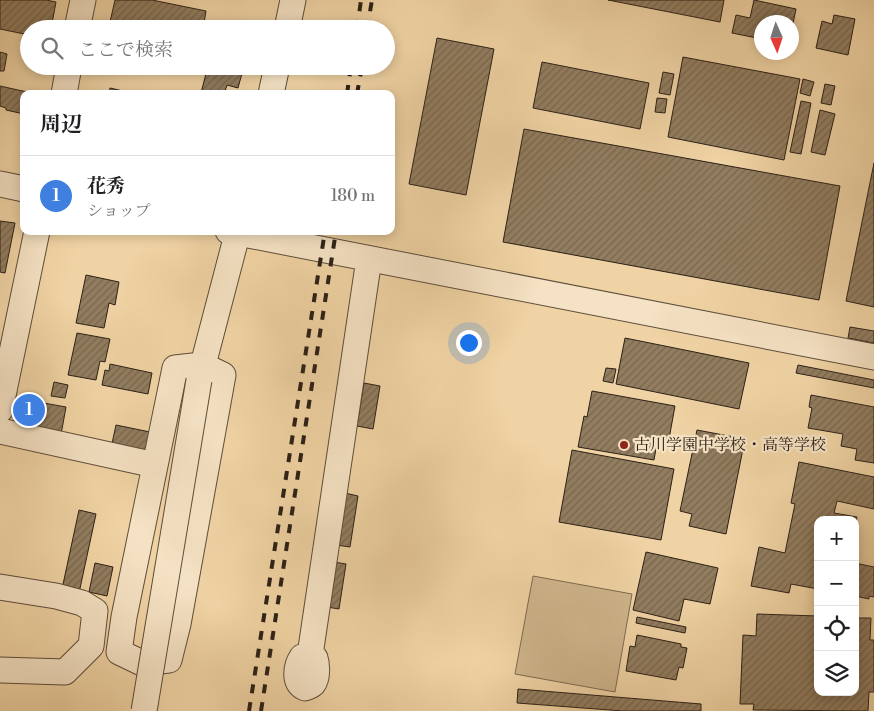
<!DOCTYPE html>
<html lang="ja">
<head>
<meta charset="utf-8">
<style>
	:root { --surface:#fff; --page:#f2f2f2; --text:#202124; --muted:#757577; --line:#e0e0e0; --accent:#8f2418 }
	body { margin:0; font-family:"Libre Bodoni","Noto Serif JP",serif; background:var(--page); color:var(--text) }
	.controls { position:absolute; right:15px; bottom:15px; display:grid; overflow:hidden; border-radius:10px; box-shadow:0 2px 12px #0003 }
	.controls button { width:45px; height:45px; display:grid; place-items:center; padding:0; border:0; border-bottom:1px solid var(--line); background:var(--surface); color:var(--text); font:25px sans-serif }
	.compass { position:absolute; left:754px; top:15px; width:45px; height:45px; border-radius:50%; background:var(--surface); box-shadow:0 2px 12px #0003; rotate:177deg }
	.you { position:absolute; left:468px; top:342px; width:18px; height:18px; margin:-12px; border:4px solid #fff; border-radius:50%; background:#1a73e8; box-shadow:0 0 0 8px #1a73e833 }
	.badge { display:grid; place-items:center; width:32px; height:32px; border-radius:50%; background:var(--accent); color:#fff; font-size:16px; font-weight:700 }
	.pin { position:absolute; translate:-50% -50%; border:2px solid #fff; box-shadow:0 1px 5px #0006 }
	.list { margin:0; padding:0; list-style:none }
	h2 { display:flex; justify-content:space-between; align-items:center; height:65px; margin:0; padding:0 20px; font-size:21px }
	h2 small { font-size:16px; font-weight:400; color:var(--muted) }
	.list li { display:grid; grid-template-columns:32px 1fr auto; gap:15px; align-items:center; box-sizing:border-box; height:80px; padding:0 20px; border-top:1px solid var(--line) }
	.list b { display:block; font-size:19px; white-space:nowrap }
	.list p { margin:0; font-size:16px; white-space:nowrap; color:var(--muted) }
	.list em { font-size:16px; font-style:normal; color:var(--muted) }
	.icon { flex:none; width:28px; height:28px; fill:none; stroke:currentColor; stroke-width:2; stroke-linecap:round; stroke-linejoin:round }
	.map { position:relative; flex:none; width:874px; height:711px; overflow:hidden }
	.search { position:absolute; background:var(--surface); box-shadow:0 2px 12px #0003; left:20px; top:20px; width:375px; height:55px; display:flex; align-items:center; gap:12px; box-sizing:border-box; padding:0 18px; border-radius:28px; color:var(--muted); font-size:19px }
	.panel { position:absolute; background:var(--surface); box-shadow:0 2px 12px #0003; left:20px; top:90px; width:375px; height:145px; border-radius:10px }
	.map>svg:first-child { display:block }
	.green { fill:#cfb58c; stroke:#7e6a52 }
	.building { fill:url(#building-hatch); stroke:#2c2017 }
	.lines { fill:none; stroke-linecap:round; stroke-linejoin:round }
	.minor-casing { stroke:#5d4d3a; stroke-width:27 }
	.minor { stroke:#f5e2c4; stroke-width:25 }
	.rail { stroke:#2c2017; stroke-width:4; stroke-dasharray:9 9; stroke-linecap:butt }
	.minor-bridge-casing { stroke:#5d4d3a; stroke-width:27; stroke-linecap:butt }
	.minor-bridge { stroke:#f5e2c4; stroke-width:25 }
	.poi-dot { fill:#8f2418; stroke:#f5e2c4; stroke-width:2 }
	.labels { text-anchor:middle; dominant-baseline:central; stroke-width:4.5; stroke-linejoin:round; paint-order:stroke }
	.poi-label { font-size:16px; fill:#2c2017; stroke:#f5e2c4; text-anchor:start }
</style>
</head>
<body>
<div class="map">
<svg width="874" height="711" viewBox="0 0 874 711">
	<defs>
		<pattern id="building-hatch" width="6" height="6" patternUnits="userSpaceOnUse" patternTransform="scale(1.25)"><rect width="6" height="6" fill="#927d60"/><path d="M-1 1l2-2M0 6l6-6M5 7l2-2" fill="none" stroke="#77664e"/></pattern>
	</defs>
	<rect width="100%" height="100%" fill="#f0d3a4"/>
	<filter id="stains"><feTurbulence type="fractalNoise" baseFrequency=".004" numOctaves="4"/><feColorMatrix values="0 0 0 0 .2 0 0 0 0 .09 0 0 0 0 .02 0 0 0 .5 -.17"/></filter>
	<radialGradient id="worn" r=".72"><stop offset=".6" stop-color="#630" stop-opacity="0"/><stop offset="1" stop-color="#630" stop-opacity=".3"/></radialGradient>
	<path class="green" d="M 533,576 L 632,594 L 615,692 L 515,674 Z"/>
	<path class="building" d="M 0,0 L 46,0 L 56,2 L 51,29 L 29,29 L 29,35 L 0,29 Z
		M 115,0 L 152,0 L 206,11 L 203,29 L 144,29 L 110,22 Z
		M 608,0 L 724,0 L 720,22 Z
		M 754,0 L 796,9 L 792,28 L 792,22 L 762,22 L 762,39 L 732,33 L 736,15 L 750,18 Z
		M 834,15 L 855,19 L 848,55 L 816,48 L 822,21 L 832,24 Z
		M 437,38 L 494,49 L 466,195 L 409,184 Z
		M 0,52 L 7,54 L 4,71 L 0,71 Z
		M 683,57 L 800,79 L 784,160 L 668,137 Z
		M 542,62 L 649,83 L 640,129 L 533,108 Z
		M 208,66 L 244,66 L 238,88 L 227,85 L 224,94 L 201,93 Z
		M 663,72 L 674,74 L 670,95 L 659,93 Z
		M 803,79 L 814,82 L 810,96 L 800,93 Z
		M 825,84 L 835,86 L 831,105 L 821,103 Z
		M 0,86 L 27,92 L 27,94 L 24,94 L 24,114 L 6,110 L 6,108 L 0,106 Z
		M 110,88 L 136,94 L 109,94 Z
		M 657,98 L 667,99 L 665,113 L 655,112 Z
		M 801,101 L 811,103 L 801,154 L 790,152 Z
		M 820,110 L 835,114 L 825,155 L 811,152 Z
		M 524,129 L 840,186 L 819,300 L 503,242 Z
		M 874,163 L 874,307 L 846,301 Z
		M 0,221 L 15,223 L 5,273 L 0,272 Z
		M 86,275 L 119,282 L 115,305 L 109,303 L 104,328 L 76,323 Z
		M 850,327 L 874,331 L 874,343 L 848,338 Z
		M 77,333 L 110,339 L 105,362 L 100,361 L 96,380 L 68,375 Z
		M 625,338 L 749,363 L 739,409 L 616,384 Z
		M 110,364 L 152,373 L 148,394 L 102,385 L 105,370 L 109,371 Z
		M 798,365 L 874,380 L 874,388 L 796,373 Z
		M 606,368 L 616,369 L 613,383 L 603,381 Z
		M 54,382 L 68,385 L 65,398 L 51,396 Z
		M 364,383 L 380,386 L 373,429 L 357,426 Z
		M 592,391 L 675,406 L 669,439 L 658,437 L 654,460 L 578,447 L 584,416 L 587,417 Z
		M 811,395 L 874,407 L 874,463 L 855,460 L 857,449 L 841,446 L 843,434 L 808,428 L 812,408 L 809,407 Z
		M 27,400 L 66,407 L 60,440 L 21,433 Z
		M 116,425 L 150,432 L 145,455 L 111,448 Z
		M 697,430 L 745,439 L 726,534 L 689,526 L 692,514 L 680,511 Z
		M 572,450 L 674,469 L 661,540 L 559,522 Z
		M 799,462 L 874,477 L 874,509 L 837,501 L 834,513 L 857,517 L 855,528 L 855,520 L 818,520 L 818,589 L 791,584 L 789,593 L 751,586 L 759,547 L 785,553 L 795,504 L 791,503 Z
		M 345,493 L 358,496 L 350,547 L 336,545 Z
		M 79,510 L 96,514 L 79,593 L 62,589 Z
		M 646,552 L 718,568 L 710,604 L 684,599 L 679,621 L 633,610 Z
		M 334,562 L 346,564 L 339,609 L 327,607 Z
		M 95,563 L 113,567 L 107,596 L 89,592 Z
		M 855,563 L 874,567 L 874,597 L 869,596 L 869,599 L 855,596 Z
		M 757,614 L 818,616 L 818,692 L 855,692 L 855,618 L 871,618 L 870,640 L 874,640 L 874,692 L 869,692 L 868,711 L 753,710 L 754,704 L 740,704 L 743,635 L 756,636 Z
		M 637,617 L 686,627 L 685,633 L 636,623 Z
		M 637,635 L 681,644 L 681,647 L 687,648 L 683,668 L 679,667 L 676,680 L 626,671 L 630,646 L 635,647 Z
		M 518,689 L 701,704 L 701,711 L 623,711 L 517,703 Z"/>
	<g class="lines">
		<defs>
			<path id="minor" d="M 77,29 L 83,0
				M 287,29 L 293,0
				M 64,94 L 69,66
				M 271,94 L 277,66
				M 0,184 L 24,189
				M 228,231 L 874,357
				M 202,365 L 223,375 L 178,624 L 169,660 L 142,663 L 119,652 L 124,617 L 175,368 Z
				M 199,380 L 238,231
				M 0,410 L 37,231
				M 0,431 L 155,465
				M 0,587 L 56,596 L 82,603 L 95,611 L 91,646 L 65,672 L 0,670
				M 310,655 L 369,259
				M 310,655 L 315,658 C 317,664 318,678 313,684 C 311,686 308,687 305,688 C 293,682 296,666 302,657 Z"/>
		</defs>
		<use href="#minor" class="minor-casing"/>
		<use href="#minor" class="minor"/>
		<path class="rail" d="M 357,29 L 361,0
			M 367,29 L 372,0
			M 347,94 L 351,66
			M 357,94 L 362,66
			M 249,711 L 325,231
			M 261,711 L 336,231"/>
		<defs>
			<path id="minor-bridge" d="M 144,711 L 199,380"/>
		</defs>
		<use href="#minor-bridge" class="minor-bridge-casing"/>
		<use href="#minor-bridge" class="minor-bridge"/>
	</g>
	<circle class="poi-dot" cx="624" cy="445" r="5"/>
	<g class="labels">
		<g class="poi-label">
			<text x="634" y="445">古川学園中学校・高等学校</text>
		</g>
	</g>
	<rect width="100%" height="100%" filter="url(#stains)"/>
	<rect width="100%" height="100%" fill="url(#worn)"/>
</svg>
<div class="controls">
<button>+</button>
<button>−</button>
<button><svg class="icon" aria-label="locate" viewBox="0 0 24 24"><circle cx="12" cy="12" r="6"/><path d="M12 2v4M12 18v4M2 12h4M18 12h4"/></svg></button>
<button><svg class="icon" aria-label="layers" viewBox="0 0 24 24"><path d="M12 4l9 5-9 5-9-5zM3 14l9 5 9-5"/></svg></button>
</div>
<svg class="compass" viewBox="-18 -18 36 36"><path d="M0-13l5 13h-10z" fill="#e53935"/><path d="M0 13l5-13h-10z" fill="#757577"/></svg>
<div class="you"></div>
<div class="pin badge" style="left:29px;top:410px;background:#3f7fe0">1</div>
<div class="search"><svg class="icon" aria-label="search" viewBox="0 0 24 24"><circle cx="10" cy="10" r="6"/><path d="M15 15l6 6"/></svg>ここで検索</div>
<section class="panel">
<h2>周辺<small></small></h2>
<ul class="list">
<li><span class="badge" style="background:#3f7fe0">1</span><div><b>花秀</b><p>ショップ</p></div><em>180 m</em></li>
</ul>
</section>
</div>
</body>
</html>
